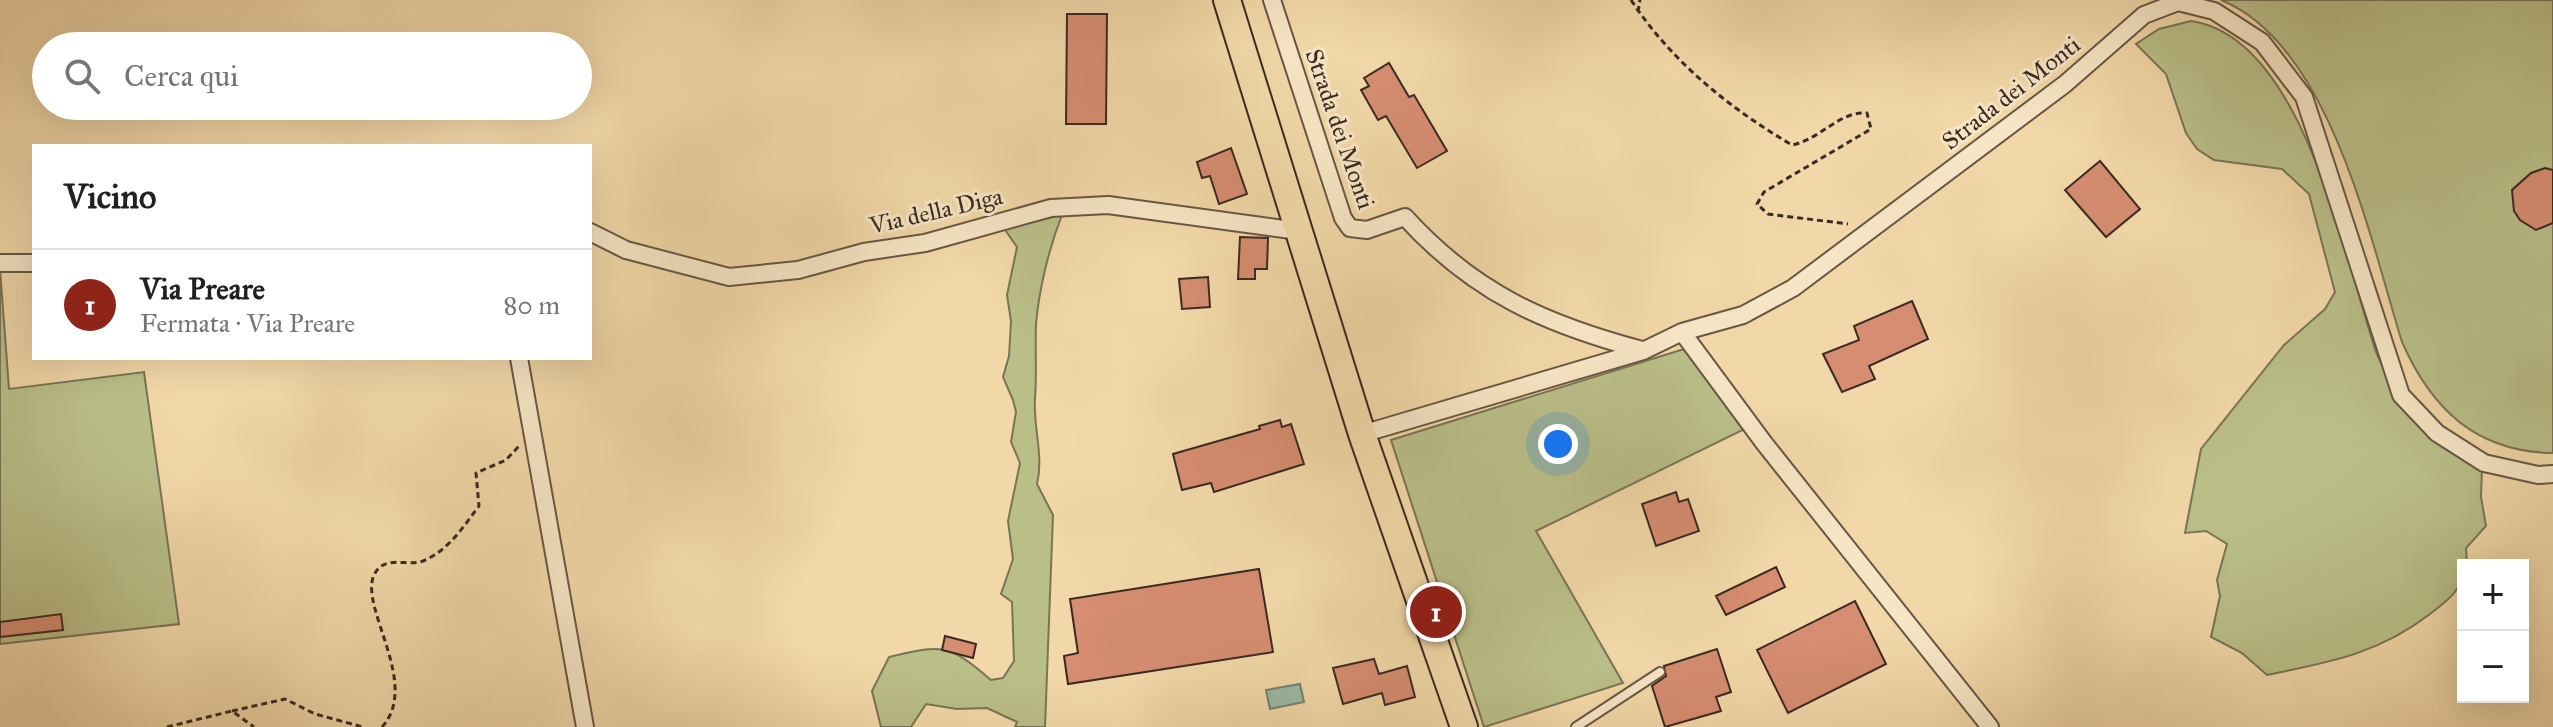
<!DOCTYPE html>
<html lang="it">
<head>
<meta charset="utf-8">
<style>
	:root { --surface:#fff; --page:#f2f2f2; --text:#202124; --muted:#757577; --line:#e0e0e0; --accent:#8f2418 }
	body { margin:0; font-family:"IM FELL Great Primer",serif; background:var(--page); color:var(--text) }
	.controls { position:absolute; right:24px; bottom:24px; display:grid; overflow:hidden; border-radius:0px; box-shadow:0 8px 32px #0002 }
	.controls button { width:72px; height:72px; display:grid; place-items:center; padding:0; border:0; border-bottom:2px solid var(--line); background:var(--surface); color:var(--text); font:40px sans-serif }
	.you { position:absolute; left:1558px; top:444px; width:28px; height:28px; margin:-20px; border:6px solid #fff; border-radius:50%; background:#1a73e8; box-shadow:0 0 0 12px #1a73e833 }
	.badge { display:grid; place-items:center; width:52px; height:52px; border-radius:50%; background:var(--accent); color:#fff; font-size:26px; font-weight:700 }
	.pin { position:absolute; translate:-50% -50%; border:4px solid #fff; box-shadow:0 2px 8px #0006 }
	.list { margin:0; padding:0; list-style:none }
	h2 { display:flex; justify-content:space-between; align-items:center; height:104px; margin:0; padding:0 32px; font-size:34px }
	h2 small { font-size:26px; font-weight:400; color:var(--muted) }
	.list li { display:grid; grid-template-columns:52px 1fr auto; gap:24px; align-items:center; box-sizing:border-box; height:112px; padding:0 32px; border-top:2px solid var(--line) }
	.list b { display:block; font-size:30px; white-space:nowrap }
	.list p { margin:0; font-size:26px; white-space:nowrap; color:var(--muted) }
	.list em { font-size:26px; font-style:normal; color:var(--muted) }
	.icon { flex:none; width:44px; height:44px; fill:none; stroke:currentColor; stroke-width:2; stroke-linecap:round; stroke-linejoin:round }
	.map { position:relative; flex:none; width:2553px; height:727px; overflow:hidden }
	.search { position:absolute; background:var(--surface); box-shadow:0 8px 32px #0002; left:32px; top:32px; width:560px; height:88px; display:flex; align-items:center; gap:20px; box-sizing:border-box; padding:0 28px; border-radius:44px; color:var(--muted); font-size:30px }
	.panel { position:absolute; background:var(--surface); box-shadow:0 8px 32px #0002; left:32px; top:144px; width:560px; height:216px; border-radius:0px }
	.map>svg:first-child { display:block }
	.green { fill:#babf88; stroke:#7a7456; stroke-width:2 }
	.water { fill:#9bbaa7; stroke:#748072; stroke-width:2 }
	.building { fill:#d68d71; stroke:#3a2a23; stroke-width:2 }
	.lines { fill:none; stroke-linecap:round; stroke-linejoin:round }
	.service-casing { stroke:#685644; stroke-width:12 }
	.minor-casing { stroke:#685644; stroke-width:20 }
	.primary-casing { stroke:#3a2a23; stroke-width:30 }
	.path { stroke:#3a2a23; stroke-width:3; stroke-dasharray:6 4; stroke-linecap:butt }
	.service { stroke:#f7e6c6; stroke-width:8 }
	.minor { stroke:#f7e6c6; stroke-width:16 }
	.primary { stroke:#f2d8a8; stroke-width:26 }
	.labels { text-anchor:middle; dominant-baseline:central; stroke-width:6; stroke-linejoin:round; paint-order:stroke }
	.street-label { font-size:24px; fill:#3a2a23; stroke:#f7e6c6 }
</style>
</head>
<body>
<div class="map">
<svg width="2553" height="727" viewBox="0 0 2553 727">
	<rect width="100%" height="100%" fill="#f2d8a8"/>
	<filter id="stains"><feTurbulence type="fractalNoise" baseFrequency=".0025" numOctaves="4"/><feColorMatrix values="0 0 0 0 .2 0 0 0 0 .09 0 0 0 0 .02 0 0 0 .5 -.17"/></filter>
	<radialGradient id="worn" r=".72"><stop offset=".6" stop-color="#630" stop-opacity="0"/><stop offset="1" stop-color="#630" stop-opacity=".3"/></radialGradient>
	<path class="green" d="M 2221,0 L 2553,0 L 2553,453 C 2477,452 2432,410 2402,342 C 2370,239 2330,44 2221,0 Z
		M 2191,21 C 2304,37 2345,260 2376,352 L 2390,383 L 2482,469 L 2481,497 L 2486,526 L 2466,548 L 2467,565 L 2463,565 C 2463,591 2449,599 2430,614 C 2378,654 2330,662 2267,675 L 2242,653 L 2211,637 L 2220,596 L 2217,580 L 2227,544 L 2206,531 L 2185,533 L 2201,449 L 2284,345 L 2325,309 L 2335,292 L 2309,194 L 2282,169 L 2214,160 L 2197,149 L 2186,133 L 2166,74 L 2136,44 L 2159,29 Z
		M 1062,215 C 1049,248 1039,289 1036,324 C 1035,349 1037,374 1035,398 C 1033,428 1044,455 1037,484 L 1053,515 L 1045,727 L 1015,727 L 1017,722 L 987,708 L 957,709 L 926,704 L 911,727 L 881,727 L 872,691 L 889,657 C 943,644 949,644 991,680 L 1003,678 L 1014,661 L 1012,602 L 1001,594 L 1013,559 L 1008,521 L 1020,463 L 1011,442 L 1016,412 L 1013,400 L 1003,377 L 1009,356 L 1011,321 L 1007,295 L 1017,247 L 1003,227 Z
		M 0,269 L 9,389 L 144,372 L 179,624 L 0,644 Z
		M 1697,345 L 1757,423 L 1536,531 L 1623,683 L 1484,727 L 1391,440 Z"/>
	<path class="water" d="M 1300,684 L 1304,702 L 1270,709 L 1266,690 Z"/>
	<path class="building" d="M 1067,14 L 1107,14 L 1106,124 L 1066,124 Z
		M 1389,63 L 1409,97 L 1414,95 L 1447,151 L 1417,168 L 1386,116 L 1378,120 L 1361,90 L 1369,86 L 1364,78 Z
		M 1231,148 L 1247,194 L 1219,204 L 1210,176 L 1202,178 L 1197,162 Z
		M 2100,161 L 2140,209 L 2106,237 L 2065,190 Z
		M 2545,168 L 2553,170 L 2553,223 L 2536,230 L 2520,220 L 2514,211 L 2512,190 L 2531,173 Z
		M 1240,237 L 1268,238 L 1267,269 L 1255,269 L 1255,279 L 1238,279 Z
		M 1208,277 L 1210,307 L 1182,309 L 1179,279 Z
		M 1912,301 L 1928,339 L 1869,366 L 1875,379 L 1842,392 L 1823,354 L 1859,340 L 1854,326 Z
		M 1280,420 L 1282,427 L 1291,424 L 1304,464 L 1214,492 L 1211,483 L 1182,490 L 1173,454 L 1260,429 L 1259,426 Z
		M 1676,492 L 1679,502 L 1688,499 L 1699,531 L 1656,546 L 1642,504 Z
		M 1776,567 L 1785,587 L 1726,615 L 1716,596 Z
		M 1259,569 L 1273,652 L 1068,684 L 1064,656 L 1078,653 L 1070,599 Z
		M 1855,601 L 1886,664 L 1788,713 L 1757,650 Z
		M 61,614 L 63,630 L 0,637 L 0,622 Z
		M 945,636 L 976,644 L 973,658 L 942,650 Z
		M 1717,649 L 1731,692 L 1716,697 L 1721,711 L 1665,727 L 1652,686 L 1666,676 L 1664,666 Z
		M 1374,659 L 1379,674 L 1407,666 L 1415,697 L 1385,705 L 1382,693 L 1343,704 L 1333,668 Z"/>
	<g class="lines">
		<defs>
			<path id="service" d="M 1576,727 L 1660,672"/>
			<path id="minor" d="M 1272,0 L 1343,218 L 1350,228 L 1367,230 L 1405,217 C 1474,293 1545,324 1642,350
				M 590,232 L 626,250 L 729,277 L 798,270 L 864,252 L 925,243 L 1051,208 L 1108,205 L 1299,231
				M 0,263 L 34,263
				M 1682,332 L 1764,443 L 1990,727
				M 519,358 L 585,727
				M 1362,434 L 1643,351 L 1682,332 L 1743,315 L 1793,288 L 2065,84 L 2144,15 L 2178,2 L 2214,11 L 2262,42 L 2304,97 L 2401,395 L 2437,433 L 2484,463 L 2538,475 L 2553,474"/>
			<path id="primary" d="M 1227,0 L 1362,434 L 1464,727"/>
		</defs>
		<use href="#service" class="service-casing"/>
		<use href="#minor" class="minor-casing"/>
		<use href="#primary" class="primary-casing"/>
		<path class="path" d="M 1631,0 C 1671,61 1729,108 1792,145 C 1821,139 1839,111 1867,113 L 1871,129 L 1764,192 L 1757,204 L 1768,214 L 1848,224
			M 1638,12 L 1640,0
			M 232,711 L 285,699 L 315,714 L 363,727
			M 167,727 L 232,711 L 254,727
			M 382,727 C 421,684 359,608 374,575 C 384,554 407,567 423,561 C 449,550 463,527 479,506 L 476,473 L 506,460 L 519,446"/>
		<use href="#service" class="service"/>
		<use href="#minor" class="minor"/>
		<use href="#primary" class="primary"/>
	</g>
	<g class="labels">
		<g class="street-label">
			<text transform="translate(2011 93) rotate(-38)">Strada dei Monti</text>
			<text transform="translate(1340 129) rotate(71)">Strada dei Monti</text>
			<text transform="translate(936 211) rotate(-13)">Via della Diga</text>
		</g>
	</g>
	<rect width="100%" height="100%" filter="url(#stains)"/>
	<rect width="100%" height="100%" fill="url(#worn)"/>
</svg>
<div class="controls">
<button>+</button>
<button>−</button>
</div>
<div class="you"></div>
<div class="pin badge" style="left:1436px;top:612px">1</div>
<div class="search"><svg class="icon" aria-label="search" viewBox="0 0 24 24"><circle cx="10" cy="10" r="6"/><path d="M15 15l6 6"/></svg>Cerca qui</div>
<section class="panel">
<h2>Vicino<small></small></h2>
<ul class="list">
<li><span class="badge">1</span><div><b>Via Preare</b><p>Fermata · Via Preare</p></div><em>80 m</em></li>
</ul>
</section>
</div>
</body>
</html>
